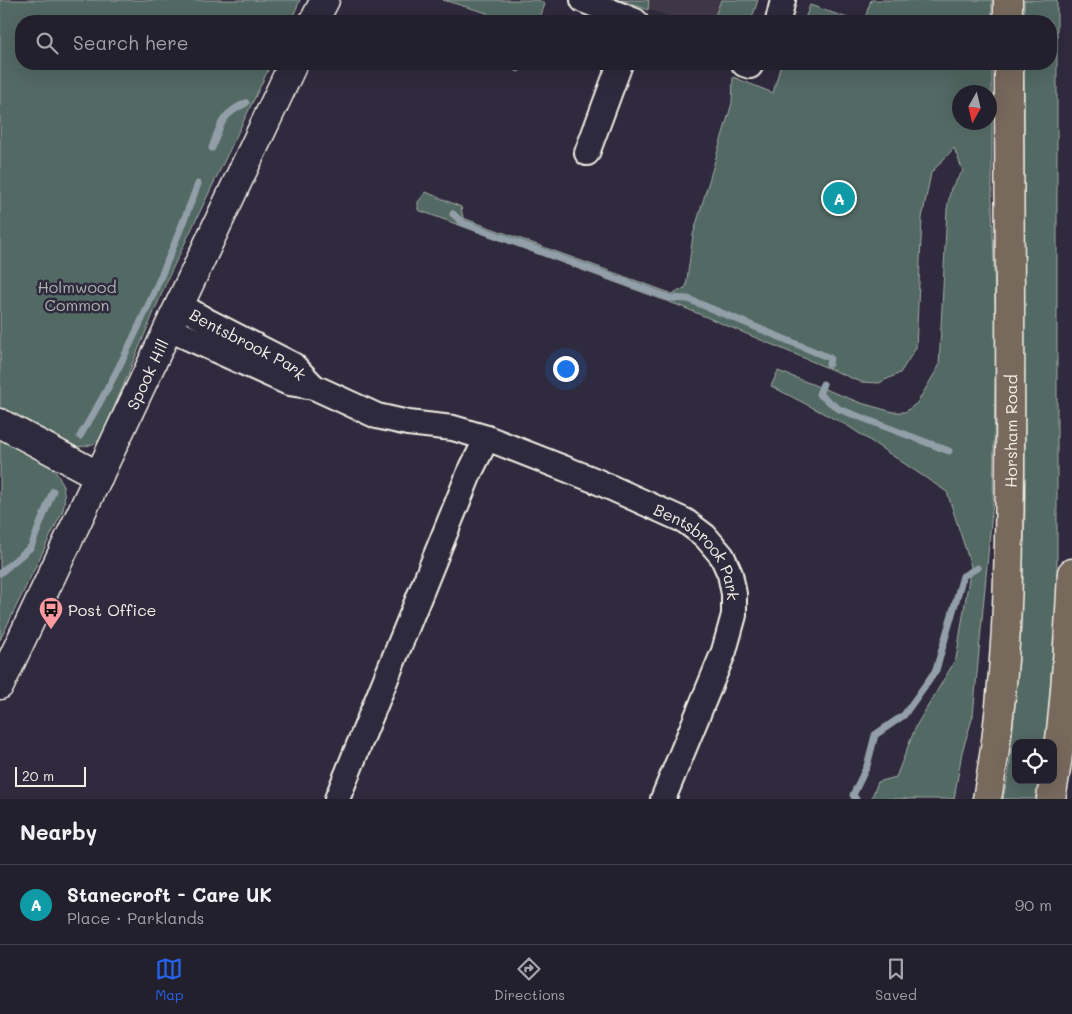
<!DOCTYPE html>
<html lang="en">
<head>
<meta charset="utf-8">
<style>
	:root { --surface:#23202e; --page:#2b2836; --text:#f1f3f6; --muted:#a3a3aa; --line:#403e4a; --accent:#2563eb }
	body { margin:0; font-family:Mali,sans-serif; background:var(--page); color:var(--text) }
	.controls { position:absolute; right:15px; bottom:15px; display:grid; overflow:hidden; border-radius:10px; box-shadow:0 5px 20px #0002 }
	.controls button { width:45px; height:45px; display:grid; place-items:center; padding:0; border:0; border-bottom:1px solid var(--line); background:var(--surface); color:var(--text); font:25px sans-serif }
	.compass { position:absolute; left:952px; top:85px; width:45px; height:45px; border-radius:50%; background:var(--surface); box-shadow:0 5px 20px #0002; rotate:188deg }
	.scale { position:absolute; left:15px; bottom:12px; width:71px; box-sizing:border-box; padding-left:5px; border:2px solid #f4f1e8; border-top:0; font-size:14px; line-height:18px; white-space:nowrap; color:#f4f1e8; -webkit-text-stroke:4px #2f2a3d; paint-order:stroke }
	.you { position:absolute; left:565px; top:368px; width:18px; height:18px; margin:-12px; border:4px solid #fff; border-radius:50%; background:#1a73e8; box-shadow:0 0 0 8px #1a73e833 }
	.badge { display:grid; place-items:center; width:32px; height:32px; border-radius:50%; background:var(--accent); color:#fff; font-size:16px; font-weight:700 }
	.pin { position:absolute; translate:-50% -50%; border:2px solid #fff; box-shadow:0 1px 5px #0006 }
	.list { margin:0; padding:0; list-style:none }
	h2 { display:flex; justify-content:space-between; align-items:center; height:65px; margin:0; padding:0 20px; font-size:21px }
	h2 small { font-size:16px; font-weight:400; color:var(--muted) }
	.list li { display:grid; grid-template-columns:32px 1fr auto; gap:15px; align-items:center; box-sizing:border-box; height:80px; padding:0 20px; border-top:1px solid var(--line) }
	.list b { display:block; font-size:19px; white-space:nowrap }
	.list p { margin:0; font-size:16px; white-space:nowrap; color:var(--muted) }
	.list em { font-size:16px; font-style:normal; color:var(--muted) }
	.icon { flex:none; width:28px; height:28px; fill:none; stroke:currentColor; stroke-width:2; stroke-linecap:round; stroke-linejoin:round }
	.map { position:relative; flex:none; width:1072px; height:799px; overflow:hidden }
	.search { position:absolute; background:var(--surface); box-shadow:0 5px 20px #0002; left:15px; right:15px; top:15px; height:55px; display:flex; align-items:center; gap:12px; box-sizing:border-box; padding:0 18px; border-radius:20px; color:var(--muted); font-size:19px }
	.sheet { height:145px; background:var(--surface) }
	nav { display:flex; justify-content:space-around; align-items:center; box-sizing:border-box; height:70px; border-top:1px solid var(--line); background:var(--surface); font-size:14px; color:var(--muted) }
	nav a { display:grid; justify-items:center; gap:2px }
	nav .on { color:var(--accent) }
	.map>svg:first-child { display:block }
	.built { fill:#413747 }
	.green { fill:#536964; stroke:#a4ada6; fill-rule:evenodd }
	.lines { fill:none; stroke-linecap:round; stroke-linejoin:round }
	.stream { stroke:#929ea8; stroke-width:7 }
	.street-casing { stroke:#f4f1e8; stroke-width:28 }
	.secondary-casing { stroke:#f4f1e8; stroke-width:31 }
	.highway-casing { stroke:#f4f1e8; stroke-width:31 }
	.street { stroke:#2f2a3d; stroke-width:24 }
	.secondary { stroke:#2f2a3d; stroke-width:28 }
	.highway { stroke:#77695c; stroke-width:28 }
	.labels { text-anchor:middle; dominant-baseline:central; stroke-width:5; stroke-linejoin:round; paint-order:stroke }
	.park-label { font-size:16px; fill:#acb4ad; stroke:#2f2a3d }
	.street-label { font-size:16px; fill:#f4f1e8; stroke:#2f2a3d }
	.poi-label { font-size:16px; fill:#f4f1e8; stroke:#2f2a3d; text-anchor:start }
</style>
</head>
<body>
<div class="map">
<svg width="1072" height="799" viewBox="0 0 1072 799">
	<rect width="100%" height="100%" fill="#2f2a3d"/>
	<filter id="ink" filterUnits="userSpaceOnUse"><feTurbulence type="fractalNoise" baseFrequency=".02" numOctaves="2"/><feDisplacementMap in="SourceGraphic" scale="10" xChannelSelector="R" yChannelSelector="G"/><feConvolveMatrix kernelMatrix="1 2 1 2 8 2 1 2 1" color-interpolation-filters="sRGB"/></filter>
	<g filter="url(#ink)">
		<path class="built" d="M 621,0 L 721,0 L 713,21 L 683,21 Z"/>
		<path class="green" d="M 0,0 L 300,0 L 291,21 L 21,21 L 21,64 L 271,64 L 169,276 L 101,439 C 89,449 74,447 60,445 L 51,467 C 63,479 67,494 63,510 L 0,640 Z
			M 443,0 L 539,0 L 545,4 L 539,21 L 486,21 L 487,13 Z
			M 621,0 L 649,0 L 648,10 Z
			M 721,0 L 758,0 L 751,21 L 713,21 Z
			M 871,0 L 992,0 L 992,21 L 864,21 Z
			M 1024,0 L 1057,0 L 1057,586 L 1048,722 L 1045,743 L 1016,743 L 1016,780 L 1038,780 L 1035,799 L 1003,799 L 1009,771 L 1019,660 L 1025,515 L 1024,64 L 1051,64 L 1051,21 L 1024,21 Z
			M 810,5 L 853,20 L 857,21 L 804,21 Z
			M 497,64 L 523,64 L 519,72 Z
			M 781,64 L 992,64 L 992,199 L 996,335 L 993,501 L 973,716 L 962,752 L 954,799 L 871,799 L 878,782 L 896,777 L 916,726 L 956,659 L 971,566 L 947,492 L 848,426 L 771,386 L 778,371 L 861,403 L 893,412 L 905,412 L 917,403 L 939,366 L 947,209 L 951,188 L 963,171 L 954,148 L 931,173 L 922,218 L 916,348 L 900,373 L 879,383 L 861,382 L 680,306 L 418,210 L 418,202 L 426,192 L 461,207 L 463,218 L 673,294 L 686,287 L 693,235 L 732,103 L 733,77 L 773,93 ZM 960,92 L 990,92 L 990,122 L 960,122 Z"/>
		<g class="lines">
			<path class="stream" d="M 212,148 C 221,123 221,115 246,103
				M 453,214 L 463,223 L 670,298 L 688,299 L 830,358 L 829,364
				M 823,384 L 819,394 L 839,409 L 949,451
				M 80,436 C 129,357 165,270 198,184
				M 0,573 L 31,547 L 53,491
				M 856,799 L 853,795 L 867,766 L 875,735 L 904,715 L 936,670 L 963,576 L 977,568"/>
			<defs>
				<g id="street">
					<path d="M 583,0 L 635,21"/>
					<path d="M 778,21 L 783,0"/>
					<path d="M 744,64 L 750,66 L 751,64"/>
					<path d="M 587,153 L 620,64"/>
					<path id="s1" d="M 180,305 L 209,322 L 293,365 L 314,387"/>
					<path id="s2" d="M 169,329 L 289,383 L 314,387 L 377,416 L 408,423 L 453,428 L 487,438 L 594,480 L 685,521 L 705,536 L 722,556 L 730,574 L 734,594 L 734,615 L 724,651 L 663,799"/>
					<path d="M 337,799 L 469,474 L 487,438"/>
				</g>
				<g id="secondary">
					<path d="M 314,21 L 325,0"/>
					<path d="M 0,423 L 99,476"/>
					<path id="s3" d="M 0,685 L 293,64"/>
				</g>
				<g id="highway">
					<path d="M 1008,0 L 1008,21"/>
					<path id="s4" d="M 987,799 C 1007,690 1009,578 1010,468 C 1011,333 1009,198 1009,64"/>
					<path d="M 1051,799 C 1065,724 1068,649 1072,573"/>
				</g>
			</defs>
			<use href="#street" class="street-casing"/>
			<use href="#secondary" class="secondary-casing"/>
			<use href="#highway" class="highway-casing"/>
			<use href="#street" class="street"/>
			<use href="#secondary" class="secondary"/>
			<use href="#highway" class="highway"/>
		</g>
	</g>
	<defs>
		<symbol id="bus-pin" viewBox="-11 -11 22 30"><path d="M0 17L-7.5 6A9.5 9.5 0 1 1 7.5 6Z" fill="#ff9aa2" stroke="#2f2a3d"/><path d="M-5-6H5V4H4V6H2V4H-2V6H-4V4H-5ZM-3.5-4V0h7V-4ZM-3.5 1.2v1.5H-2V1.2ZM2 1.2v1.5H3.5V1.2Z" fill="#111"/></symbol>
	</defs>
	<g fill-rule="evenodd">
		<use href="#bus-pin" x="37" y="595" width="28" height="38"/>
	</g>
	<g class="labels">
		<g class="park-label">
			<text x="77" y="286">Holmwood<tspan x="77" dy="18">Common</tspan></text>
		</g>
		<g class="street-label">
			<text stroke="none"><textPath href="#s1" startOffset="79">Bentsbrook Park</textPath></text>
			<text stroke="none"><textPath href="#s3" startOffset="344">Spook Hill</textPath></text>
			<text stroke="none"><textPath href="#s4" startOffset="369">Horsham Road</textPath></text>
			<text stroke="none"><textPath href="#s2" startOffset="586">Bentsbrook Park</textPath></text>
		</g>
		<g class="poi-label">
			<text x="68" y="609">Post Office</text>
		</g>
	</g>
</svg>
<div class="controls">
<button><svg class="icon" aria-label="locate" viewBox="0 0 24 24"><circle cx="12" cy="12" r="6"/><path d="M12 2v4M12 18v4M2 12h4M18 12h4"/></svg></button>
</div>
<svg class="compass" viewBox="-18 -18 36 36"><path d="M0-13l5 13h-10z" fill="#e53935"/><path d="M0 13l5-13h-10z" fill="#a3a3aa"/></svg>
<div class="scale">20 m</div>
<div class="you"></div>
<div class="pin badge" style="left:839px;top:198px;background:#0f9aa8">A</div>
<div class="search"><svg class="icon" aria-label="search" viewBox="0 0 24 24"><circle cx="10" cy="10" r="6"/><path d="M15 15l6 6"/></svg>Search here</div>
</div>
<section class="sheet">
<h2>Nearby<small></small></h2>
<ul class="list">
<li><span class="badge" style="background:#0f9aa8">A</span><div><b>Stanecroft - Care UK</b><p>Place · Parklands</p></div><em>90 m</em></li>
</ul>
</section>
<nav>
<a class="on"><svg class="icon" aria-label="map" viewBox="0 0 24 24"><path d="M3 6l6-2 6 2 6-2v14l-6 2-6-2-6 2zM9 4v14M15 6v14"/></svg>Map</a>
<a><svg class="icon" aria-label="directions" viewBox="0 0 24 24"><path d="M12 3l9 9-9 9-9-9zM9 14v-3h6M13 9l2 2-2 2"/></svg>Directions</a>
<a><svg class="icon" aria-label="saved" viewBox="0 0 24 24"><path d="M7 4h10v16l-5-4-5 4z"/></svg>Saved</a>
</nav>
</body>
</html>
